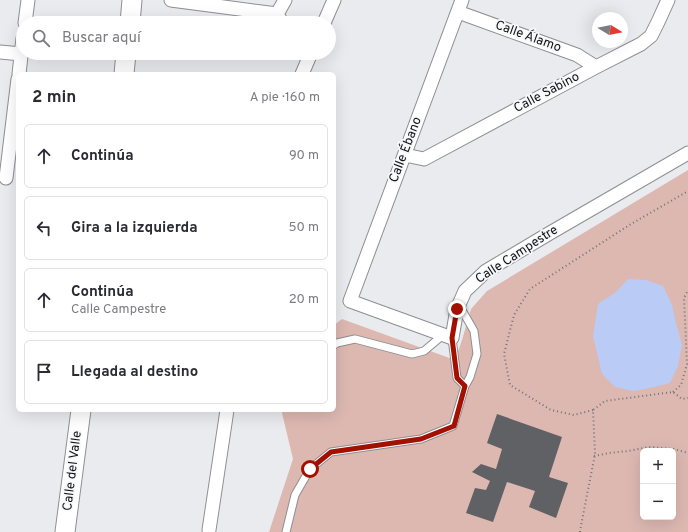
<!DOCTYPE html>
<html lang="es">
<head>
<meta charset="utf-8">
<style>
	:root { --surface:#fff; --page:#f7f7f7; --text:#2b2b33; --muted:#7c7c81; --line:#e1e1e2 }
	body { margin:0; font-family:Overpass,sans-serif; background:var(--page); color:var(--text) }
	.controls { position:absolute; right:12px; bottom:12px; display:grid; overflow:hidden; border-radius:6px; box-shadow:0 4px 16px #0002 }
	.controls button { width:36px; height:36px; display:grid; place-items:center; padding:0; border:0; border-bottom:1px solid var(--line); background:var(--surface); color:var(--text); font:20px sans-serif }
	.compass { position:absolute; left:592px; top:12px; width:36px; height:36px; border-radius:50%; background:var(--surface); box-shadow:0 4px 16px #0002; rotate:100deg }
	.stop { position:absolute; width:12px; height:12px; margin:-9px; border:3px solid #a41000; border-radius:50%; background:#fff }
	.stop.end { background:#a41000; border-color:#fff; box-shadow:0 1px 4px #0008 }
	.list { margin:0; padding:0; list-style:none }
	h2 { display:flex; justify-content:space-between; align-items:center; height:52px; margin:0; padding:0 16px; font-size:17px }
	h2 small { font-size:13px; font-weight:400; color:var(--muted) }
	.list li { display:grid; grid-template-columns:26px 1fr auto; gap:12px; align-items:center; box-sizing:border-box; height:64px; margin:0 8px 8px; padding:0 8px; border:1px solid var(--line); border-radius:6px }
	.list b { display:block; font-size:15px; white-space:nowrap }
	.list p { margin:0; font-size:13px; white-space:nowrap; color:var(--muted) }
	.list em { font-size:13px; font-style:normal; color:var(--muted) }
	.icon { flex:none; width:22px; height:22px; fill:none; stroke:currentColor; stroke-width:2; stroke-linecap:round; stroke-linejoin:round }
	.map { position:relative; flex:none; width:688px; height:532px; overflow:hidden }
	.search { position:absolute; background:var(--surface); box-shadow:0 4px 16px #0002; left:16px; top:16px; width:320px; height:44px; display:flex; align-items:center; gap:10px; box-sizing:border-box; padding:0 14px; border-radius:22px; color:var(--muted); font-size:15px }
	.panel { position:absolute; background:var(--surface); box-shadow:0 4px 16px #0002; left:16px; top:72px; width:320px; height:340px; border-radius:6px }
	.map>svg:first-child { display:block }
	.green { fill:#dcb8b1; fill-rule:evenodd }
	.water { fill:#baccf5 }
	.building { fill:#5f6164 }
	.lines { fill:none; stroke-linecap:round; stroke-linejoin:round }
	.lane-casing { stroke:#8e8f92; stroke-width:9 }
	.street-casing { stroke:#8e8f92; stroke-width:15 }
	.secondary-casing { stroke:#8e8f92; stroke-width:21 }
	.path { stroke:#737476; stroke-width:2; stroke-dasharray:1 3; stroke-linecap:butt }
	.lane { stroke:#fff; stroke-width:7 }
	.street { stroke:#fff; stroke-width:13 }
	.secondary { stroke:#fff; stroke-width:19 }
	.route { stroke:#a41000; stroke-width:5 }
	.labels { text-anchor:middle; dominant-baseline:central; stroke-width:3.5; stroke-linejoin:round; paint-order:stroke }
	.street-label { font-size:13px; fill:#121214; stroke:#f7f8fc }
</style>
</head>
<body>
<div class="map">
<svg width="688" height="532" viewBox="0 0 688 532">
	<rect width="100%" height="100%" fill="#e9ebee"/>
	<path class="green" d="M 688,170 L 688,532 L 269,532 L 293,459 L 282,413 L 283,410 L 334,410 L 334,325 L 342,319 L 455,360 L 462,340 L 471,309 L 487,291 ZM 643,451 L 673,451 L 673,517 L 643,517 Z"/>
	<path class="water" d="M 628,279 L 646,280 L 663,286 L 672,305 L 676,323 L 682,345 L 678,366 L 670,383 L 654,387 L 634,391 L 615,387 L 602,374 L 593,336 L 598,304 L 616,292 Z"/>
	<path class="building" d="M 497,414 L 562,437 L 549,477 L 568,483 L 556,518 L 529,507 L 535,491 L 507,482 L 493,522 L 466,513 L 475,488 L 486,490 L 490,481 L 472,472 L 481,464 L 496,469 L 502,449 L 487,443 Z"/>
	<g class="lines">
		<defs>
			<path id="lane" d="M 452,338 L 457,378 L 465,386
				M 334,345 L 337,343 L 355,339 L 412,354 L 424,351 L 443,335
				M 286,532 L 295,495 L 310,469 L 331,452 L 421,439 L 453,426 L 465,386 L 470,377 L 477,354 L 474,331 L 459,305"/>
			<path id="street" d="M 171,0 L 277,14 L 282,23
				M 462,0 L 350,301 L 452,338 L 457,309 L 465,291 L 486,271 L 550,233 L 688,153
				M 458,12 L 577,55 L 596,67
				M 277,14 L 285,0
				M 25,23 L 28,0
				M 324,23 L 334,0
				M 0,52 L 21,54
				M 19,74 L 23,38
				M 302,74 L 311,53
				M 405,155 L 424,159 L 596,67 L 641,44 L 651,36 L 658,22 L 668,0
				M 6,178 L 18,79
				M 209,530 L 227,410"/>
			<path id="secondary" d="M 130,23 L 132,0
				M 124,74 L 126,53
				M 65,532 L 81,410"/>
		</defs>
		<use href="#lane" class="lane-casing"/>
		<use href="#street" class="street-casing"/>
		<use href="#secondary" class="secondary-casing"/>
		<path class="path" d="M 673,392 L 681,385 L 687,364 L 684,298 L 688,290
			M 593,410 L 574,415 L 551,410 L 510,385 L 504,354 L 514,315 L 530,289 L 631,224 L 688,191
			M 594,456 L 609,453 L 628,451 L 649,447 L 674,449 L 688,453
			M 580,532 L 580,531 L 595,454 L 593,410 L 605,401 L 673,392 L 682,399 L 688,398"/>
		<use href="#lane" class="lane"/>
		<use href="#street" class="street"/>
		<use href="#secondary" class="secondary"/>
	</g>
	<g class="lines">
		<path class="route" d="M 310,469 L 331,452 L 421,439 L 454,426 L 465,386 L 457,378 L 452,338 L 457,309"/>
	</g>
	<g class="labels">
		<g class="street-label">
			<text transform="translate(528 37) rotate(20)">Calle Álamo</text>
			<text transform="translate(547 93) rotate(-28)">Calle Sabino</text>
			<text transform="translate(406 150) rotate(-69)">Calle Ébano</text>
			<text transform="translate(517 255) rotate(-33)">Calle Campestre</text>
			<text transform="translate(73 471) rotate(-83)">Calle del Valle</text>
		</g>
	</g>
</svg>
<div class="controls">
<button>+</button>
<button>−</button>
</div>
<svg class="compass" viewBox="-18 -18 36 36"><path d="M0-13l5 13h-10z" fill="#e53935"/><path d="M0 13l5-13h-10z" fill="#7c7c81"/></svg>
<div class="stop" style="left:310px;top:469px"></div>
<div class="stop end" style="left:457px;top:309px"></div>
<div class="search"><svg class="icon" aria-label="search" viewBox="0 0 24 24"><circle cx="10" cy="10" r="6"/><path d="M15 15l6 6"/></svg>Buscar aquí</div>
<section class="panel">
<h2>2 min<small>A pie · 160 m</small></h2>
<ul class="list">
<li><svg class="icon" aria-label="ahead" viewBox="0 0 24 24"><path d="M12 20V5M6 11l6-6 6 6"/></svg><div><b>Continúa</b></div><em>90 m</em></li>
<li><svg class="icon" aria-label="left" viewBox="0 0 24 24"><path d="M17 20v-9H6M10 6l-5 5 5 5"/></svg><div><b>Gira a la izquierda</b></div><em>50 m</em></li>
<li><svg class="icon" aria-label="ahead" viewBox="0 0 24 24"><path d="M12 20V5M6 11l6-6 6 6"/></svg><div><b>Continúa</b><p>Calle Campestre</p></div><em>20 m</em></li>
<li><svg class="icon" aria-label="arrive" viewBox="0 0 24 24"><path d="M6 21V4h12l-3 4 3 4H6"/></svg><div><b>Llegada al destino</b></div></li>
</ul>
</section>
</div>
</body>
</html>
